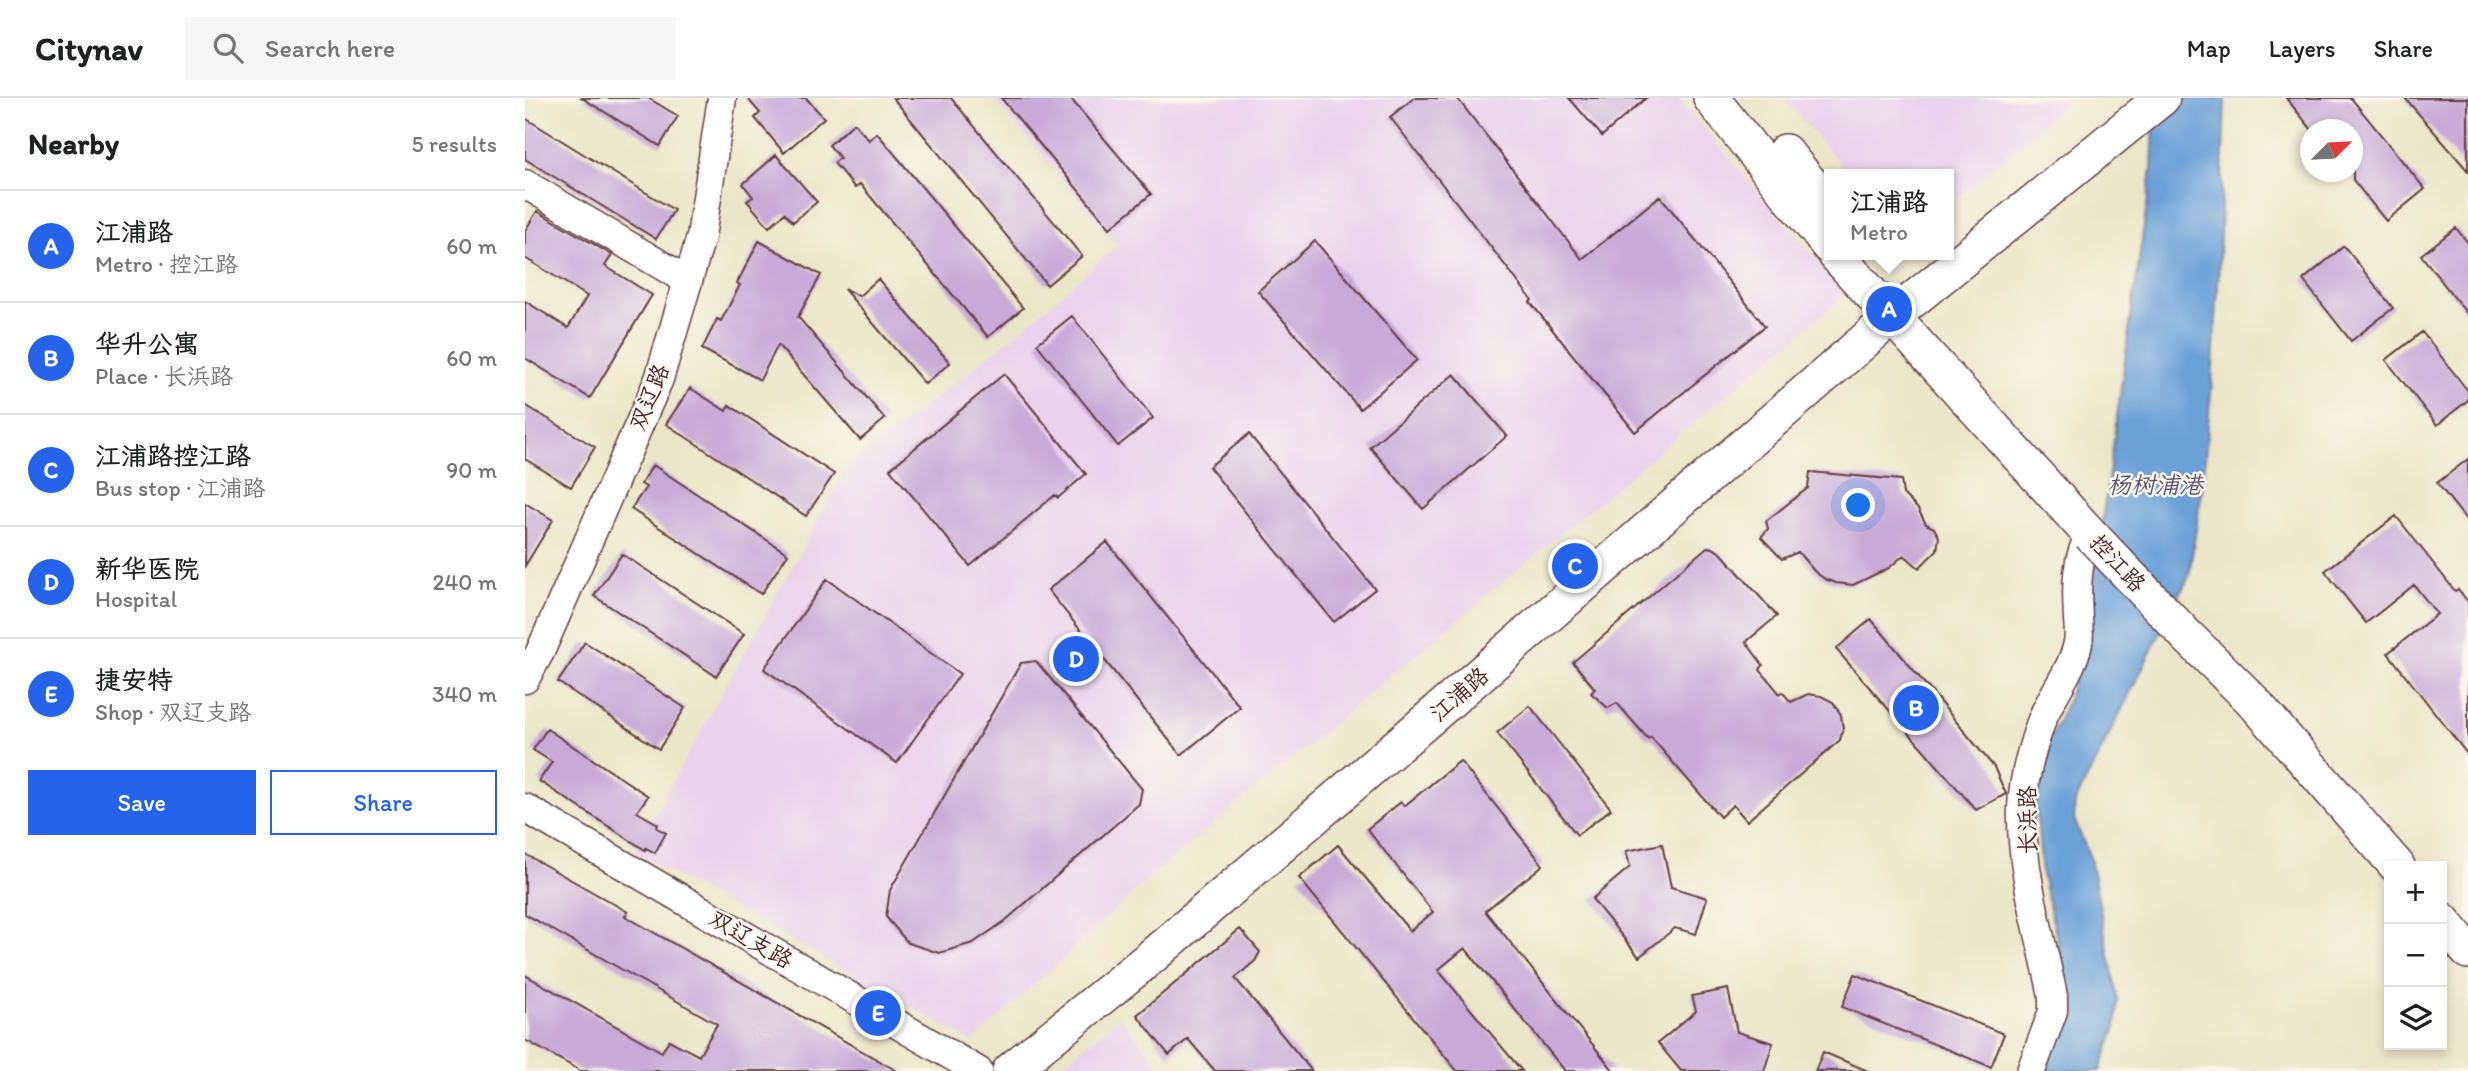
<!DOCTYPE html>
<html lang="en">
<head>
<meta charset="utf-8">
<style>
	:root { --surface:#fff; --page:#f6f6f6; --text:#202124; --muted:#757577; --line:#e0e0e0; --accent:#2563eb }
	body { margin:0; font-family:Itim,"LXGW WenKai TC",sans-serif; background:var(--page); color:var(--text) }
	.controls { position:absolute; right:21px; bottom:21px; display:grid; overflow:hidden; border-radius:0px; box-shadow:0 4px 10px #0003 }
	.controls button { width:63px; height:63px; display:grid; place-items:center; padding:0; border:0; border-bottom:2px solid var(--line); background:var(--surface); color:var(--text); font:35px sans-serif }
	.compass { position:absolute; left:1775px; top:21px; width:63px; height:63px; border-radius:50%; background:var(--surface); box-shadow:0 4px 10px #0003; rotate:66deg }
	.you { position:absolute; left:1334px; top:408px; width:24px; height:24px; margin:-18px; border:5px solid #fff; border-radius:50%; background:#1a73e8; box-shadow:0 0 0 10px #1a73e833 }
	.badge { display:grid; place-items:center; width:46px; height:46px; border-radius:50%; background:var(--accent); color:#fff; font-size:23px; font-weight:700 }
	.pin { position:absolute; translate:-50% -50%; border:4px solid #fff; box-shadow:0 2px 7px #0006 }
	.popup { position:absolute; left:1299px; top:71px; width:130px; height:91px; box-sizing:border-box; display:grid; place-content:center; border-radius:0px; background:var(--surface); filter:drop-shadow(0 2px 5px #0005); font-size:23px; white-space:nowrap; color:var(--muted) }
	.popup b { font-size:26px; color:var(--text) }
	.popup::after { content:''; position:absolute; left:50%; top:100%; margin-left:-14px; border:14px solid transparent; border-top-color:var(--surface) }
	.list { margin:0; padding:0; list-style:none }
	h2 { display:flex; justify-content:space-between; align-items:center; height:91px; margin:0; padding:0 28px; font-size:30px }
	h2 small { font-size:23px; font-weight:400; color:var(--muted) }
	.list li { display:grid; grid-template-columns:46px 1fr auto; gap:21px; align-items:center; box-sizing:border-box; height:112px; padding:0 28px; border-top:2px solid var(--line) }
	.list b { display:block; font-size:26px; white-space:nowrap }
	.list p { margin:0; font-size:23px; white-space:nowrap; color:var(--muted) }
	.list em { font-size:23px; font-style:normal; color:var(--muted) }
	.actions { display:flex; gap:14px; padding:21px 28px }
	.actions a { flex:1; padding:16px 0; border:2px solid var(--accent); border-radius:0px; text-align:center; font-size:24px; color:var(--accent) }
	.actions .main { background:var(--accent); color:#fff }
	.icon { flex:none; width:38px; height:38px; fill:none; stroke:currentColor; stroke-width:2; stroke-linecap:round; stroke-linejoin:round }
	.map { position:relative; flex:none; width:1943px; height:973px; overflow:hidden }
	header { display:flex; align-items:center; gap:42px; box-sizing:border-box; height:98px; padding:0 35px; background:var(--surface); border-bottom:2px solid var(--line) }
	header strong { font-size:33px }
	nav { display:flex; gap:38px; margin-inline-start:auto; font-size:24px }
	.search { width:490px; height:63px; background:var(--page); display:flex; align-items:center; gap:18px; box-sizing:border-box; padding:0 24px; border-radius:0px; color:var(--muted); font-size:26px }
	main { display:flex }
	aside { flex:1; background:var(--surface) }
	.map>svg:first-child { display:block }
	.built { fill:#ead1ed }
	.water { fill:#6ca1d8; stroke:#5b6082; stroke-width:2 }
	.building { fill:#c8aad8 }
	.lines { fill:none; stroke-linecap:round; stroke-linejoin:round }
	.minor-casing { stroke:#623d43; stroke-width:31 }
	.major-casing { stroke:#623d43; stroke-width:38 }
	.minor { stroke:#fff; stroke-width:28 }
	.major { stroke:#fff; stroke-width:35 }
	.major-bridge-casing { stroke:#623d43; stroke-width:38; stroke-linecap:butt }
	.major-bridge { stroke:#fff; stroke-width:35 }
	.labels { text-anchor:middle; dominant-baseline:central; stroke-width:5; stroke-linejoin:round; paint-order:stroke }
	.street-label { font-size:23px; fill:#4a1f2b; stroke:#fbf7ec }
	.water-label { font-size:24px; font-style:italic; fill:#585370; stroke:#fbf7ec }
</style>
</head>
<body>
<header>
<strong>Citynav</strong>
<div class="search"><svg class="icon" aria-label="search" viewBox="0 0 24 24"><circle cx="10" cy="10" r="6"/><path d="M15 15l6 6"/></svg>Search here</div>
<nav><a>Map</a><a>Layers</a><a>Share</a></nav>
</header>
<main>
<aside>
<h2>Nearby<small>5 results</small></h2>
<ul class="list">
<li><span class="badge">A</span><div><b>江浦路</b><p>Metro · 控江路</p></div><em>60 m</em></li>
<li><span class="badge">B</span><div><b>华升公寓</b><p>Place · 长浜路</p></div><em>60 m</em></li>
<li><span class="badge">C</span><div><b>江浦路控江路</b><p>Bus stop · 江浦路</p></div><em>90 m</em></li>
<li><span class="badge">D</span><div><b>新华医院</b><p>Hospital</p></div><em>240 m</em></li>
<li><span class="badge">E</span><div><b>捷安特</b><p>Shop · 双辽支路</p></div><em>340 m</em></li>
</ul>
<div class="actions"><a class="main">Save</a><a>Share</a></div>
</aside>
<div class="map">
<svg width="1943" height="973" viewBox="0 0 1943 973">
	<rect width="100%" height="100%" fill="#fbf7ec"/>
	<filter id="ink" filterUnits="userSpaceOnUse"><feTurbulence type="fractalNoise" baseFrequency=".0143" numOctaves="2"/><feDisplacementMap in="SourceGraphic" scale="14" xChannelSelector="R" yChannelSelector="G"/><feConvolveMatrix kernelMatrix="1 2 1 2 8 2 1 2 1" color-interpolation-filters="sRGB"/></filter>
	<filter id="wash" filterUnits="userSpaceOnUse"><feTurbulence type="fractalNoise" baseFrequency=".00686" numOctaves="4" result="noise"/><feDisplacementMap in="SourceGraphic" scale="28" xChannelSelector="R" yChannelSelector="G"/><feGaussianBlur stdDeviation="1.57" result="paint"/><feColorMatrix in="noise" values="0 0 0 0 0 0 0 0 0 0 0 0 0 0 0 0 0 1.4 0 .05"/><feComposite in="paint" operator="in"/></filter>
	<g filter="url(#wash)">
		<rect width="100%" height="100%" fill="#ece6c9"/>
		<path class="built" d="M 468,0 L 1153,0 L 1321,197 L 624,780 L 448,944 L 109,754 L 323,368 L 489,238 L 593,147 Z
			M 1258,0 L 1541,0 L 1543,3 L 1424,108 L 1424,76 L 1324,76 Z
			M 595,919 L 638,973 L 529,973 Z"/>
		<path class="water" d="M 1630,0 L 1700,0 L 1700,2 L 1693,189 L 1687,282 L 1678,383 L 1664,478 L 1550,704 L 1549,721 L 1565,760 L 1593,902 L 1591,929 L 1575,973 L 1517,973 L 1536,911 L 1541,880 L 1517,777 L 1511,709 L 1521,650 L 1541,607 L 1560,544 L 1627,71 Z"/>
		<g id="blocks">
			<path class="building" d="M 57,0 L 123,0 L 153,18 L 135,48 Z
				M 222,0 L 281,0 L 299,20 L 259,55 L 230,20 L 235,15 Z
				M 368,0 L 426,0 L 557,158 L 522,187 Z
				M 476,0 L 545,0 L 626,96 L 585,130 Z
				M 889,0 L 932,0 L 1057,161 L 1135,98 L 1240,228 L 1110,334 L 1005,204 L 1007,202 L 865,19 Z
				M 1044,0 L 1121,0 L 1077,38 Z
				M 1761,0 L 1826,0 L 1900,91 L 1861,123 L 1828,82 L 1828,32 L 1787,32 Z
				M 1880,0 L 1943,0 L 1943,73 Z
				M 0,20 L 149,112 L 131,141 L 0,61 Z
				M 329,25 L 344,42 L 352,35 L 498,210 L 463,239 L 335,86 L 330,90 L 309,65 L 315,60 L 304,47 Z
				M 251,57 L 292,104 L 268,124 L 260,115 L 244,129 L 222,103 L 228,99 L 218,86 Z
				M 12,113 L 87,157 L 80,168 L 127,197 L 65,300 L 0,260 L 0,203 L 43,230 L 62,198 L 0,160 L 0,133 Z
				M 1931,130 L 1943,145 L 1943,217 L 1896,157 Z
				M 234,143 L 296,177 L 273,219 L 360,321 L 335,342 L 253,247 L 235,282 L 177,251 L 192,221 L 196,223 L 215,187 L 212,185 Z
				M 790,143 L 892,262 L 835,311 L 733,193 Z
				M 1819,148 L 1868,210 L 1826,243 L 1778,182 Z
				M 353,181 L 425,265 L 400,286 L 319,191 L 334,198 Z
				M 547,218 L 628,320 L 593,348 L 512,246 Z
				M 1897,234 L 1943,293 L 1943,302 L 1912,327 L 1861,262 Z
				M 479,276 L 561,376 L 533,400 L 530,397 L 445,468 L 365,371 Z
				M 929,276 L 982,338 L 898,411 L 845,349 Z
				M 165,290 L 201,313 L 204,307 L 309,376 L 281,418 L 141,326 Z
				M 0,307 L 70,349 L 46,389 L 0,361 Z
				M 724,336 L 850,491 L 809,524 L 684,369 Z
				M 1943,361 L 1943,424 L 1912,385 Z
				M 128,367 L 263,456 L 236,496 L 106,411 L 121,389 L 116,386 Z
				M 1285,374 L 1376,382 L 1378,396 L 1393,411 L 1401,426 L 1409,430 L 1414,439 L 1412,452 L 1394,470 L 1379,457 L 1364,470 L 1328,487 L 1311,485 L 1300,481 L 1290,474 L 1273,454 L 1257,461 L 1236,439 L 1243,431 L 1241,423 L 1283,390 Z
				M 0,405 L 28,422 L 0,468 Z
				M 1871,418 L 1930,493 L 1933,491 L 1943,504 L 1943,657 L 1863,555 L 1912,516 L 1889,487 L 1841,525 L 1800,473 Z
				M 582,444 L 715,609 L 656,657 L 523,492 Z
				M 1182,449 L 1188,450 L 1197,456 L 1252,518 L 1221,544 L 1238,567 L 1235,572 L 1255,596 L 1257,594 L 1266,604 L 1283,596 L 1296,598 L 1308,604 L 1316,617 L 1318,630 L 1315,642 L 1222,723 L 1208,707 L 1195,719 L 1126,639 L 1123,641 L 1092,605 L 1083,610 L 1066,595 L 1070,591 L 1048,564 Z
				M 97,456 L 219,536 L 191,578 L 69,498 Z
				M 302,481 L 435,576 L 372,665 L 239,571 Z
				M 1346,521 L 1469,669 L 1481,696 L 1451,712 L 1311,551 Z
				M 60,544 L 160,610 L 134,651 L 33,584 Z
				M 511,563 L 617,691 L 614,706 L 480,823 L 448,845 L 414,855 L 383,845 L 361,819 L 365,792 L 496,565 Z
				M 1005,608 L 1086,711 L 1052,737 L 972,635 Z
				M 22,631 L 123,698 L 112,714 L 133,726 L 132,730 L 141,735 L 130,755 L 121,750 L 120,752 L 14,683 L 27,664 L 8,652 Z
				M 935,663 L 1018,767 L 960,813 L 1089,973 L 1040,973 L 940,850 L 913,872 L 997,973 L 932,973 L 774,780 L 813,747 L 885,833 L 908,814 L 842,731 L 876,704 L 879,708 Z
				M 1137,746 L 1146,789 L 1182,800 L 1171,836 L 1150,830 L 1114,859 L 1067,801 L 1105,769 L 1101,753 Z
				M 0,756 L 103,814 L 100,818 L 372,973 L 56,973 L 0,942 L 0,877 L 137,954 L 144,942 L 174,958 L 192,926 L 0,816 Z
				M 715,831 L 735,854 L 730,863 L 710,880 L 787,973 L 690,973 L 663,941 L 644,957 L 612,917 Z
				M 1330,876 L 1479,936 L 1466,969 L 1317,909 Z
				M 1203,891 L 1212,934 L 1248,945 L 1239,973 L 1156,973 L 1133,945 L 1171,913 L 1167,898 Z
				M 1298,954 L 1343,973 L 1290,973 Z"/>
		</g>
	</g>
	<g filter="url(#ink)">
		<use href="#blocks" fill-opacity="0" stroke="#623d43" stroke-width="2"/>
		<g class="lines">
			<defs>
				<path id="minor" d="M 0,86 L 163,183
					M 0,581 L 15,554 L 134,281 L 176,139 L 197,0
					M 0,710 L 453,973
					M 1506,973 L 1528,913 L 1528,898 C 1516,838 1495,771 1497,710 C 1498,682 1506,653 1515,627 C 1524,599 1547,574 1553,545 C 1555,535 1553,528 1553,519 C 1551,488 1551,463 1565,436"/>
				<path id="major" d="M 1186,0 L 1304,148
					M 1260,54 L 1304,108
					M 1311,157 L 1565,436
					M 1662,538 L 1727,602 L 1872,768
					M 1917,822 L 1943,853
					M 485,973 L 626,859 L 920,607 L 1368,218 L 1637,0"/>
			</defs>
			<use href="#minor" class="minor-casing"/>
			<use href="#major" class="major-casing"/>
			<use href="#minor" class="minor"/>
			<use href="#major" class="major"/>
			<defs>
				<path id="major-bridge" d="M 1565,436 L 1662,538"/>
			</defs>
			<use href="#major-bridge" class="major-bridge-casing"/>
			<use href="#major-bridge" class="major-bridge"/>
		</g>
	</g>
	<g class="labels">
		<g class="street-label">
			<text transform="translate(124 299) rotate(-68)">双辽路</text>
			<text transform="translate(1593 465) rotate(47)">控江路</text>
			<text transform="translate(934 596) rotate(-41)">江浦路</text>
			<text transform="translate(1502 722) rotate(-90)">长浜路</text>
			<text transform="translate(226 841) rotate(30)">双辽支路</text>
		</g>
		<g class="water-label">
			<text x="1630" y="386">杨树浦港</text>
		</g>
	</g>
</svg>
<div class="controls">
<button>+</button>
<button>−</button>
<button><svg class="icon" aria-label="layers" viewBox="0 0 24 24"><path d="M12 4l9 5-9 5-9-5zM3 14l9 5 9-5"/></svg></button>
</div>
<svg class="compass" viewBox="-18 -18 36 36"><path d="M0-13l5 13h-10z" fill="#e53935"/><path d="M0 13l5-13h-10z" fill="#757577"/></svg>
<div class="you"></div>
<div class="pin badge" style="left:1364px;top:211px">A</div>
<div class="popup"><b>江浦路</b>Metro</div>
<div class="pin badge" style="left:1391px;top:610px">B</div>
<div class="pin badge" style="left:1050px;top:468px">C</div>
<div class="pin badge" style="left:551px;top:561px">D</div>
<div class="pin badge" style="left:353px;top:915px">E</div>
</div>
</main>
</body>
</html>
